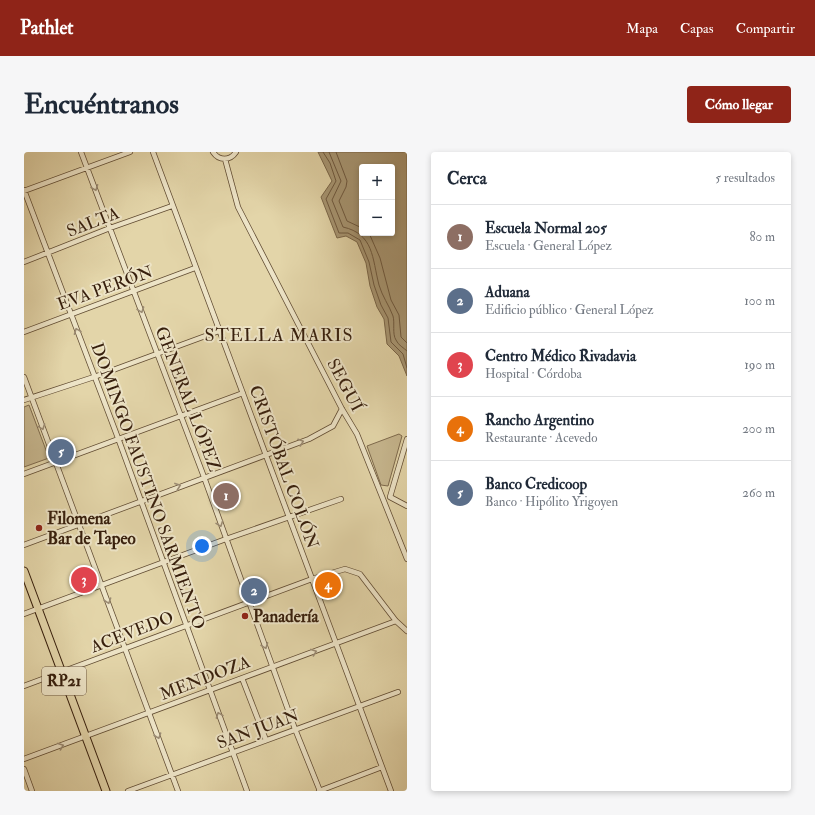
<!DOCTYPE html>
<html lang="es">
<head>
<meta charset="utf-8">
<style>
	:root { --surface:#fff; --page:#f6f6f7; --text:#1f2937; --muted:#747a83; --line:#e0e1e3; --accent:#8f2418 }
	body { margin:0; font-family:"IM FELL Double Pica",serif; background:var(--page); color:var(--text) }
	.controls { position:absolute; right:12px; top:12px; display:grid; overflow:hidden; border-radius:4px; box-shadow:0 2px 6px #0003 }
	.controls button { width:36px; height:36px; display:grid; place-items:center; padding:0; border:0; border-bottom:1px solid var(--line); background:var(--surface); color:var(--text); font:20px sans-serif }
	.you { position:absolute; left:178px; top:394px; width:14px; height:14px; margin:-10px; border:3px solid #fff; border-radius:50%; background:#1a73e8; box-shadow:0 0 0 6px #1a73e833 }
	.badge { display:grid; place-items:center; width:26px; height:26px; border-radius:50%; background:var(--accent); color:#fff; font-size:13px; font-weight:700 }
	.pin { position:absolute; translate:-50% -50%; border:2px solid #fff; box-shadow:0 1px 4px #0006 }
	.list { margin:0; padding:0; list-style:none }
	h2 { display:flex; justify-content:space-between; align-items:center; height:52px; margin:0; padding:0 16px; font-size:17px }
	h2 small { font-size:13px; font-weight:400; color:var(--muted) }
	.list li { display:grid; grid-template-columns:26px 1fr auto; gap:12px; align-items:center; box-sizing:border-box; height:64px; padding:0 16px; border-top:1px solid var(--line) }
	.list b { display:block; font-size:15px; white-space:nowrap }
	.list p { margin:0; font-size:13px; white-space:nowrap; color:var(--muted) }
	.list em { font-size:13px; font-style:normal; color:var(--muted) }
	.map { position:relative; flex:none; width:383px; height:639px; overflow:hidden; border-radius:4px }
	header { display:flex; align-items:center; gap:24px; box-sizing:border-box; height:56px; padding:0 20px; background:var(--accent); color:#fff }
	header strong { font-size:19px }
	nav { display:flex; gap:22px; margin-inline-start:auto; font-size:14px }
	.intro { display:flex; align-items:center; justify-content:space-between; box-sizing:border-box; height:96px; padding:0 24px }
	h1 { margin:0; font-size:28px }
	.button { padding:10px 18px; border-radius:4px; background:var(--accent); color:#fff; font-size:14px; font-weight:700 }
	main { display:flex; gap:24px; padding:0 24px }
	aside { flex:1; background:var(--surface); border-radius:4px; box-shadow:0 2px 6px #0003 }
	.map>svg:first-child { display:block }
	.green { fill:#c6b68e; stroke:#7e6a4d }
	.water { fill:#a89774; stroke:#7a674a; fill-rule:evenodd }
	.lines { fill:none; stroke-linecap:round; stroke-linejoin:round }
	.shore { stroke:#6f5a40; stroke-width:1 }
	.street-casing { stroke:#614c33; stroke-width:6 }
	.primary-casing { stroke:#361e0c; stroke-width:9 }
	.street { stroke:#ede4c7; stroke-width:4.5 }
	.primary { stroke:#e3d5a9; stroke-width:7 }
	.oneway { stroke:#9b8b73 }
	.poi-dot { fill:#8f2418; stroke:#ede4c7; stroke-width:1.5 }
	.labels { text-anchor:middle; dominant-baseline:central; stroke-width:4; stroke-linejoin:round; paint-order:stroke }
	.shield { fill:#ede4c7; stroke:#6d5944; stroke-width:1 }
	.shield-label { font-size:16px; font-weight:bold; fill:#361e0c }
	.street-label { font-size:17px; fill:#361e0c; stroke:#ede4c7 }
	.poi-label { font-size:17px; font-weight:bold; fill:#361e0c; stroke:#ede4c7; text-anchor:start }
	.neighbourhood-label { font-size:18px; letter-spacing:1px; fill:#361e0c; stroke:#ede4c7 }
</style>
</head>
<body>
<header>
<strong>Pathlet</strong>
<nav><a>Mapa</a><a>Capas</a><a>Compartir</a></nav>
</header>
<div class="intro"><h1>Encuéntranos</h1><a class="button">Cómo llegar</a></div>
<main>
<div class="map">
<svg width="383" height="639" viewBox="0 0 383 639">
	<rect width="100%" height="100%" fill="#e3d5a9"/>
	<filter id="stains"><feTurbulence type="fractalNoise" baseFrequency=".005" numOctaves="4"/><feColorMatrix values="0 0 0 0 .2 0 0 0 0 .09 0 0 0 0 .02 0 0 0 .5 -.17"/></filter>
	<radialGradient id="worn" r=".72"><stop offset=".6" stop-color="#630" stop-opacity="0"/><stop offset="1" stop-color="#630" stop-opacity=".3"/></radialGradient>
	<path class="green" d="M 5,253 L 25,306 L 0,315 L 0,255 Z
		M 375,282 L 378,284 L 364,334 L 357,333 L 343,294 Z"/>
	<path class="water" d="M 294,0 L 383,0 L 383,224 L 375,204 L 363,192 L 360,167 L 353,155 L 346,134 L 342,111 L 333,90 L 322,84 L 313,86 L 297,45 L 308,29 ZM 338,15 L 368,15 L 368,81 L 338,81 Z"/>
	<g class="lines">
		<path class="shore" d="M 299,0 L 306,11 L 312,29 L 302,47 L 315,81 L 324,81 L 336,88 L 345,110 L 350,133 L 357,153 L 364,166 L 367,190 L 379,202 L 383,216
			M 305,0 L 317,29 L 308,48 L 319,75 C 350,82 348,106 355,133 C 358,144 365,153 369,164 C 371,171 368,182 372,188 C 374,193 380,196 383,199
			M 312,0 L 323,29 L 322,35 L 315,49 L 323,69 L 338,76
			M 345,81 L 356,106 L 367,148 L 375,163 L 377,185 L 383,191"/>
		<defs>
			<path id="street" d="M 57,0 L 180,325 L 271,577 L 296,639
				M 129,0 L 367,639
				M 189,0 C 195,9 206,9 212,0
				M 201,7 L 214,55 L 318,257 L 333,282 L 383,407
				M 0,38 L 94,286 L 223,639
				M 0,39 L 106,0
				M 0,110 L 86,76 L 148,54
				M 0,180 L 171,116
				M 0,225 L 154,639
				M 0,248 L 70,225 L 195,179
				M 383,287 L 366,345 L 383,354
				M 0,322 L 219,241
				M 0,393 L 285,287 L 309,274 L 318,257
				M 0,462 L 202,387 L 317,347
				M 218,526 L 242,588
				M 0,534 L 288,427 L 321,417 L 336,422 L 372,469 L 383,479
				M 0,607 L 372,469
				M 0,617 L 8,639
				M 104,639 L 374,540
				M 295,639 L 358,615"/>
			<path id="primary" d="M 0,419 L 82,639"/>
		</defs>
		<use href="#street" class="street-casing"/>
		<use href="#primary" class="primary-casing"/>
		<use href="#street" class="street"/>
		<use href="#primary" class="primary"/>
	</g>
	<defs><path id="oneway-chevron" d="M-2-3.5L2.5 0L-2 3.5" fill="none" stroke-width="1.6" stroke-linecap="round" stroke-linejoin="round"/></defs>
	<g class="oneway">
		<use href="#oneway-chevron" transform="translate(71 36) rotate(69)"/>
		<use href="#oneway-chevron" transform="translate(117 158) rotate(70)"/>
		<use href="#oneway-chevron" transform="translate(53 179) rotate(-111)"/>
		<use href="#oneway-chevron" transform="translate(18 275) rotate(70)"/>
		<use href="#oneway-chevron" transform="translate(277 290) rotate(-19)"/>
		<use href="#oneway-chevron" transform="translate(154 334) rotate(-20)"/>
		<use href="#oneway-chevron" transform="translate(196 372) rotate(70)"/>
		<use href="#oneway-chevron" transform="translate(84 449) rotate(71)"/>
		<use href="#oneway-chevron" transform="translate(241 494) rotate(69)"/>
		<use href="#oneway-chevron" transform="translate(290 500) rotate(-20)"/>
		<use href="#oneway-chevron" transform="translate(195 563) rotate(-110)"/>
		<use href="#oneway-chevron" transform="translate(134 584) rotate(71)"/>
		<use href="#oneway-chevron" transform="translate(37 594) rotate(-20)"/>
	</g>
	<g class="poi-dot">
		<circle cx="15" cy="376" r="4"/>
		<circle cx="221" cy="464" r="4"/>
	</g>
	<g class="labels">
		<rect class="shield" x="18" y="515" width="44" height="28" rx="3"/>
		<g class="shield-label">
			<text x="40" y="529">RP21</text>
		</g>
		<g class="street-label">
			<text transform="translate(69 70) rotate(-21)">SALTA</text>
			<text transform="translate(81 136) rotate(-20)">EVA PERÓN</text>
			<text transform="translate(321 233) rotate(62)">SEGUÍ</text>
			<text transform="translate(164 247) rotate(69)">GENERAL LÓPEZ</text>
			<text transform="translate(260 315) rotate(70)">CRISTÓBAL COLÓN</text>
			<text transform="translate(124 334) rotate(70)">DOMINGO FAUSTINO SARMIENTO</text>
			<text transform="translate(108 480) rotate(-21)">ACEVEDO</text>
			<text transform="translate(181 526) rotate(-21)">MENDOZA</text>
			<text transform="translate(234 577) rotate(-20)">SAN JUAN</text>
		</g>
		<g class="poi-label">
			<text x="23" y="366">Filomena<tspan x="23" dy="20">Bar de Tapeo</tspan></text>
			<text x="229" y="464">Panadería</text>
		</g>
		<g class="neighbourhood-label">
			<text x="255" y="183">STELLA MARIS</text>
		</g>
	</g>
	<rect width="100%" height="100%" filter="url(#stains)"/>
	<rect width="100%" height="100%" fill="url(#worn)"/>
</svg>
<div class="controls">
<button>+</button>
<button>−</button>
</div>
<div class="you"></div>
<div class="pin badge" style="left:202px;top:344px;background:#8d6e63">1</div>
<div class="pin badge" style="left:230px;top:439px;background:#5c6f8a">2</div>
<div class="pin badge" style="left:60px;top:428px;background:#e0444e">3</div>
<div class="pin badge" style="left:304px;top:433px;background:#e8710a">4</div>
<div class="pin badge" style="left:37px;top:300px;background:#5c6f8a">5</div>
</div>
<aside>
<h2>Cerca<small>5 resultados</small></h2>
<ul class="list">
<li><span class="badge" style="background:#8d6e63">1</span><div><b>Escuela Normal 205</b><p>Escuela · General López</p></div><em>80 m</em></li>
<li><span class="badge" style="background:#5c6f8a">2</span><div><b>Aduana</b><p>Edificio público · General López</p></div><em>100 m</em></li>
<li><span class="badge" style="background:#e0444e">3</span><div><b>Centro Médico Rivadavia</b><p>Hospital · Córdoba</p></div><em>190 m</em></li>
<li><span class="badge" style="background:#e8710a">4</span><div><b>Rancho Argentino</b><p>Restaurante · Acevedo</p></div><em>200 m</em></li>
<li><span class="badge" style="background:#5c6f8a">5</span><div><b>Banco Credicoop</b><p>Banco · Hipólito Yrigoyen</p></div><em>260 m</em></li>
</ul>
</aside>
</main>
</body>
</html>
